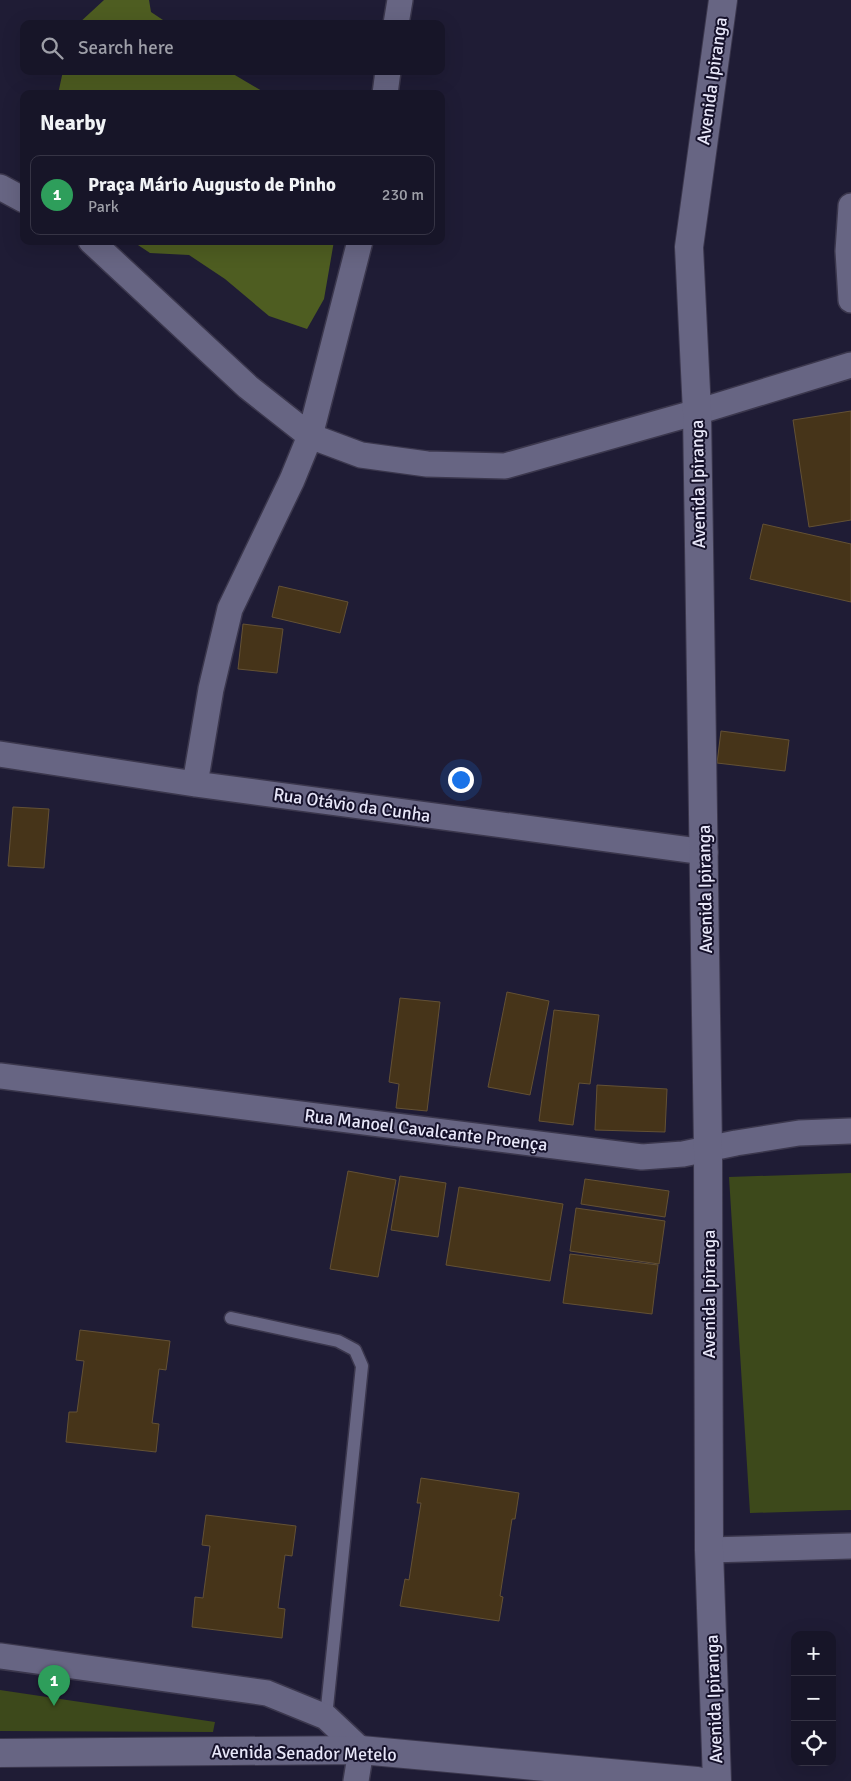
<!DOCTYPE html>
<html lang="en">
<head>
<meta charset="utf-8">
<style>
	:root { --surface:#171528; --page:#242234; --text:#f1f3f6; --muted:#9e9fa8; --line:#363445; --accent:#7c3aed }
	body { margin:0; font-family:Signika,sans-serif; background:var(--page); color:var(--text) }
	.controls { position:absolute; right:15px; bottom:15px; display:grid; overflow:hidden; border-radius:10px; box-shadow:0 5px 20px #0002 }
	.controls button { width:45px; height:45px; display:grid; place-items:center; padding:0; border:0; border-bottom:1px solid var(--line); background:var(--surface); color:var(--text); font:25px sans-serif }
	.you { position:absolute; left:460px; top:779px; width:18px; height:18px; margin:-12px; border:4px solid #fff; border-radius:50%; background:#1a73e8; box-shadow:0 0 0 8px #1a73e833 }
	.badge { display:grid; place-items:center; width:32px; height:32px; border-radius:50%; background:var(--accent); color:#fff; font-size:16px; font-weight:700 }
	.pin { position:absolute; translate:-50% -41px; filter:drop-shadow(0 1px 2px #0008) }
	.pin::after { content:''; position:absolute; top:26px; width:18px; height:15px; background:inherit; clip-path:polygon(0 0,100% 0,50% 100%) }
	.list { margin:0; padding:0; list-style:none }
	h2 { display:flex; justify-content:space-between; align-items:center; height:65px; margin:0; padding:0 20px; font-size:21px }
	h2 small { font-size:16px; font-weight:400; color:var(--muted) }
	.list li { display:grid; grid-template-columns:32px 1fr auto; gap:15px; align-items:center; box-sizing:border-box; height:80px; margin:0 10px 10px; padding:0 10px; border:1px solid var(--line); border-radius:10px }
	.list b { display:block; font-size:19px; white-space:nowrap }
	.list p { margin:0; font-size:16px; white-space:nowrap; color:var(--muted) }
	.list em { font-size:16px; font-style:normal; color:var(--muted) }
	.icon { flex:none; width:28px; height:28px; fill:none; stroke:currentColor; stroke-width:2; stroke-linecap:round; stroke-linejoin:round }
	.map { position:relative; flex:none; width:851px; height:1781px; overflow:hidden }
	.search { position:absolute; background:var(--surface); box-shadow:0 5px 20px #0002; left:20px; top:20px; width:425px; height:55px; display:flex; align-items:center; gap:12px; box-sizing:border-box; padding:0 18px; border-radius:10px; color:var(--muted); font-size:19px }
	.panel { position:absolute; background:var(--surface); box-shadow:0 5px 20px #0002; left:20px; top:90px; width:425px; height:155px; border-radius:10px }
	.map>svg:first-child { display:block }
	.green { fill:#3d491b }
	.forest { fill:#4e5d21 }
	.building { fill:#463419; stroke:#635135 }
	.lines { fill:none; stroke-linecap:round; stroke-linejoin:round }
	.lane-casing { stroke:#3b374d; stroke-width:15 }
	.street-casing { stroke:#3b374d; stroke-width:28 }
	.secondary-casing { stroke:#3b374d; stroke-width:30 }
	.lane { stroke:#676583; stroke-width:12 }
	.street { stroke:#676583; stroke-width:25 }
	.secondary { stroke:#676583; stroke-width:28 }
	.labels { text-anchor:middle; dominant-baseline:central; stroke-width:4; stroke-linejoin:round; paint-order:stroke }
	.street-label { font-size:18px; fill:#e8e7f9; stroke:#16122b }
</style>
</head>
<body>
<div class="map">
<svg width="851" height="1781" viewBox="0 0 851 1781">
	<rect width="100%" height="100%" fill="#1f1c35"/>
	<path class="green" d="M 851,1173 L 851,1510 L 750,1513 L 729,1177 Z
		M 0,1690 L 215,1722 L 213,1732 L 0,1731 Z"/>
	<path class="forest" d="M 104,0 L 149,0 L 151,12 L 169,24 L 78,24 Z
		M 63,71 L 228,71 L 267,94 L 58,94 Z
		M 132,241 L 334,241 L 324,299 L 307,329 L 269,316 L 225,279 L 189,255 L 150,253 Z"/>
	<path class="building" d="M 851,411 L 851,520 L 809,527 L 793,420 Z
		M 763,524 L 851,544 L 851,602 L 750,579 Z
		M 279,586 L 348,602 L 340,633 L 272,617 Z
		M 243,624 L 283,629 L 277,673 L 238,669 Z
		M 721,731 L 789,740 L 785,771 L 717,763 Z
		M 13,807 L 49,809 L 44,868 L 8,866 Z
		M 507,992 L 549,1001 L 530,1095 L 488,1087 Z
		M 400,998 L 440,1002 L 427,1111 L 396,1108 L 399,1084 L 389,1082 Z
		M 554,1010 L 599,1015 L 590,1084 L 579,1083 L 573,1125 L 539,1121 Z
		M 597,1085 L 667,1089 L 665,1132 L 595,1130 Z
		M 348,1171 L 396,1180 L 378,1277 L 330,1269 Z
		M 400,1176 L 446,1183 L 438,1237 L 391,1230 Z
		M 585,1179 L 669,1191 L 665,1217 L 581,1204 Z
		M 459,1187 L 563,1204 L 550,1281 L 446,1265 Z
		M 576,1208 L 665,1221 L 659,1264 L 570,1251 Z
		M 570,1254 L 658,1265 L 652,1314 L 563,1303 Z
		M 80,1330 L 170,1341 L 166,1370 L 159,1369 L 152,1423 L 159,1424 L 156,1452 L 66,1442 L 69,1412 L 77,1412 L 84,1361 L 76,1360 Z
		M 421,1478 L 519,1493 L 515,1519 L 512,1519 L 500,1596 L 503,1597 L 499,1621 L 400,1606 L 405,1579 L 409,1580 L 421,1503 L 417,1503 Z
		M 206,1515 L 296,1526 L 292,1556 L 285,1555 L 278,1608 L 285,1609 L 282,1638 L 192,1627 L 195,1597 L 203,1598 L 210,1546 L 202,1545 Z"/>
	<g class="lines">
		<defs>
			<path id="lane" d="M 231,1318 L 338,1341 L 355,1350 L 362,1366 L 326,1717"/>
			<path id="street" d="M 396,24 L 400,0
				M 385,94 L 388,71
				M 0,187 L 24,200
				M 851,206 L 848,251 L 851,300
				M 91,241 L 248,387 L 310,436 L 361,455 L 427,464 L 505,466 L 697,412 L 851,365
				M 0,754 L 195,784 L 705,852
				M 195,784 L 211,689 L 230,609 L 292,480 L 310,436 L 360,241
				M 0,1076 L 642,1157 L 683,1154 L 736,1143 L 799,1133 L 851,1131
				M 709,1550 L 851,1546
				M 0,1656 L 267,1693 L 326,1717 L 361,1750 L 356,1781"/>
			<path id="secondary" d="M 0,1753 L 361,1750 L 697,1781
				M 717,1781 L 709,1550 L 708,1149 L 697,412 L 689,247 L 723,0"/>
		</defs>
		<use href="#lane" class="lane-casing"/>
		<use href="#street" class="street-casing"/>
		<use href="#secondary" class="secondary-casing"/>
		<use href="#lane" class="lane"/>
		<use href="#street" class="street"/>
		<use href="#secondary" class="secondary"/>
	</g>
	<g class="labels">
		<g class="street-label">
			<text transform="translate(712 81) rotate(-82)">Avenida Ipiranga</text>
			<text transform="translate(698 484) rotate(-91)">Avenida Ipiranga</text>
			<text transform="translate(352 805) rotate(8)">Rua Otávio da Cunha</text>
			<text transform="translate(705 889) rotate(-91)">Avenida Ipiranga</text>
			<text transform="translate(426 1130) rotate(7)">Rua Manoel Cavalcante Proença</text>
			<text transform="translate(709 1294) rotate(-90)">Avenida Ipiranga</text>
			<text transform="translate(714 1699) rotate(-92)">Avenida Ipiranga</text>
			<text transform="translate(304 1753) rotate(1)">Avenida Senador Metelo</text>
		</g>
	</g>
</svg>
<div class="controls">
<button>+</button>
<button>−</button>
<button><svg class="icon" aria-label="locate" viewBox="0 0 24 24"><circle cx="12" cy="12" r="6"/><path d="M12 2v4M12 18v4M2 12h4M18 12h4"/></svg></button>
</div>
<div class="you"></div>
<div class="pin badge" style="left:54px;top:1706px;background:#2e9e5b">1</div>
<div class="search"><svg class="icon" aria-label="search" viewBox="0 0 24 24"><circle cx="10" cy="10" r="6"/><path d="M15 15l6 6"/></svg>Search here</div>
<section class="panel">
<h2>Nearby<small></small></h2>
<ul class="list">
<li><span class="badge" style="background:#2e9e5b">1</span><div><b>Praça Mário Augusto de Pinho</b><p>Park</p></div><em>230 m</em></li>
</ul>
</section>
</div>
</body>
</html>
